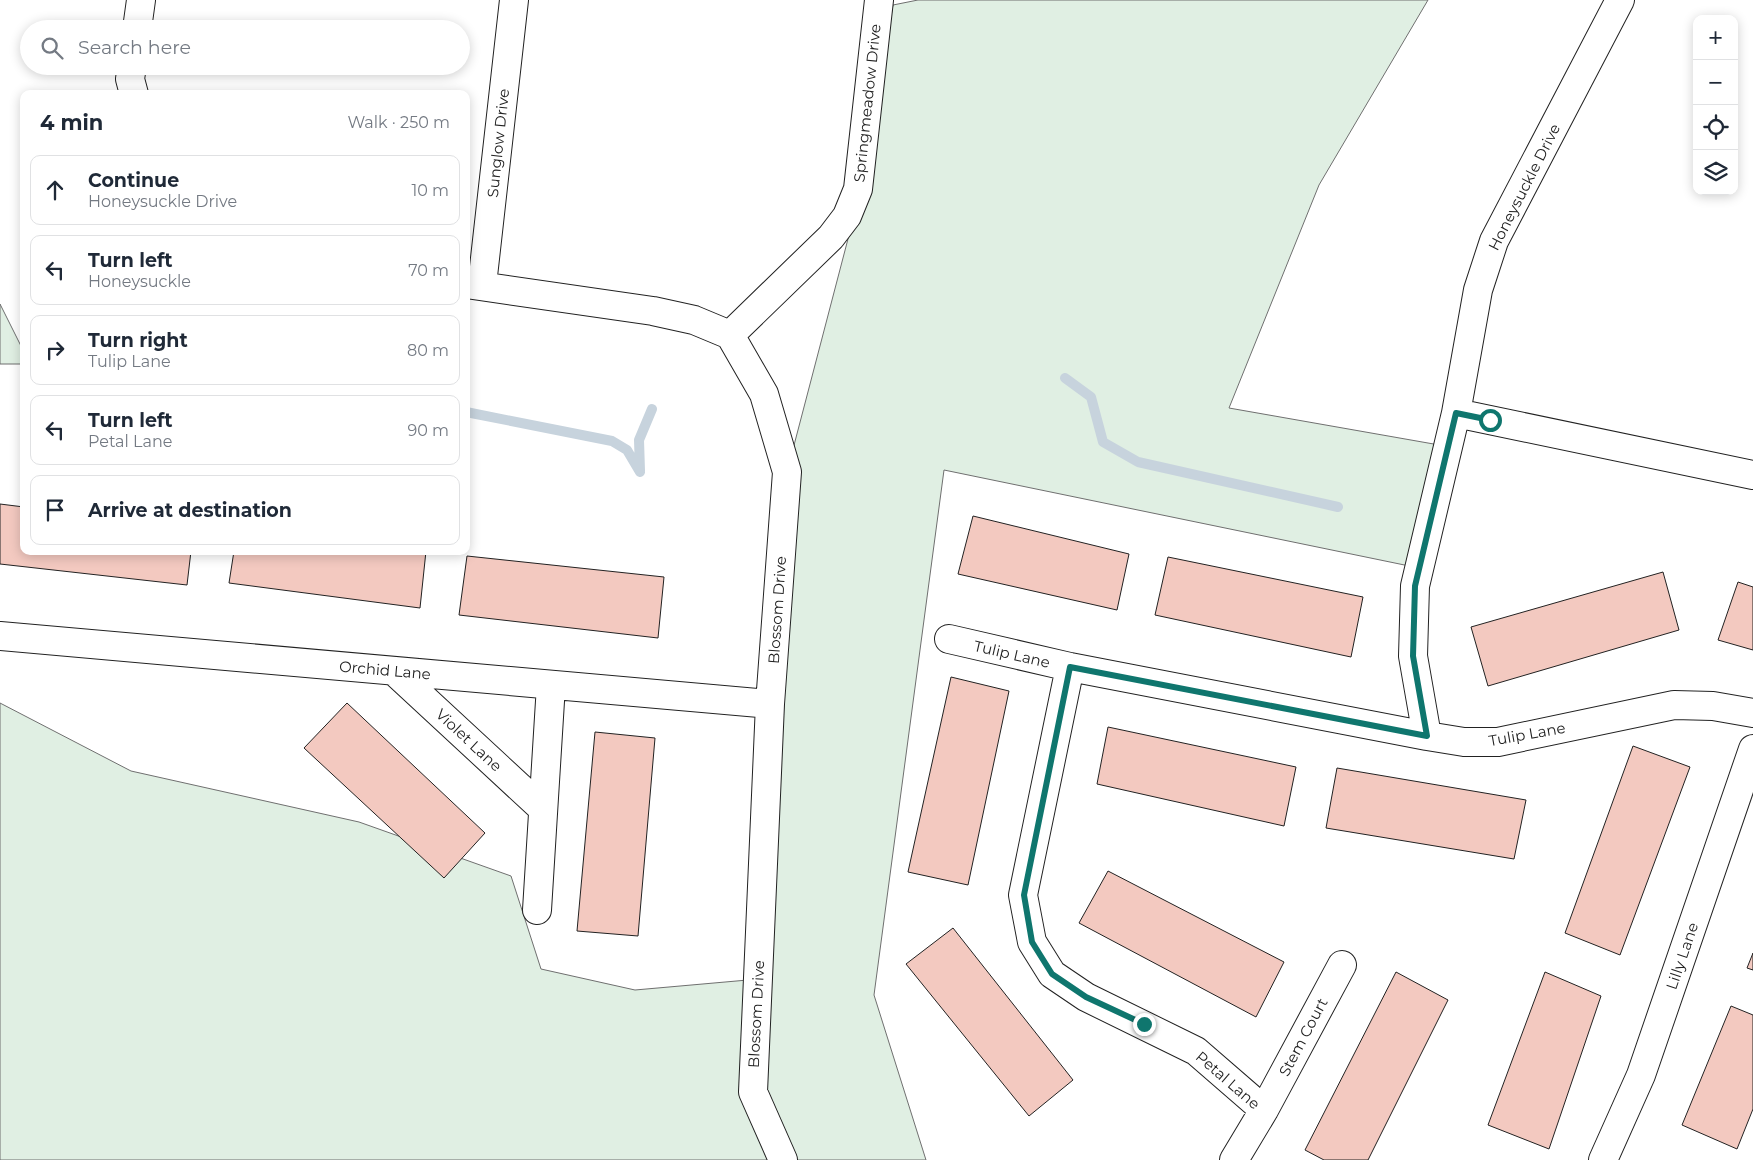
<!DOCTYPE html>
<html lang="en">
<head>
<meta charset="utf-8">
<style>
	:root { --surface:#fff; --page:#f2f2f3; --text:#1f2937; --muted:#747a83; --line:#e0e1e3 }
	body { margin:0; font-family:Montserrat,sans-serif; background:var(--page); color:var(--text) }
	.controls { position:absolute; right:15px; top:15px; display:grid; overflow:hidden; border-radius:10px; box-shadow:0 2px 12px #0003 }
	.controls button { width:45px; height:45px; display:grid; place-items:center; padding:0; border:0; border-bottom:1px solid var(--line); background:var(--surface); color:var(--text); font:25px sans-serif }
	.stop { position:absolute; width:15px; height:15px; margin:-11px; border:4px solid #0f766e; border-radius:50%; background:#fff }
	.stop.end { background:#0f766e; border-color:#fff; box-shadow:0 1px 5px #0008 }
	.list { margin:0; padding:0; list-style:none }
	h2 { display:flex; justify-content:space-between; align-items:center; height:65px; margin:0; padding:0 20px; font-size:21px }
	h2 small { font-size:16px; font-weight:400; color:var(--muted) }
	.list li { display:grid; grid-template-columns:32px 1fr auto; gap:15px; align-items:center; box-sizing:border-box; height:70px; margin:0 10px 10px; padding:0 10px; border:1px solid var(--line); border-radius:10px }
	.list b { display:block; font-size:19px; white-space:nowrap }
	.list p { margin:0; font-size:16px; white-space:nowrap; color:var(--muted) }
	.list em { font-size:16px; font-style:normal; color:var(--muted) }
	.icon { flex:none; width:28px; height:28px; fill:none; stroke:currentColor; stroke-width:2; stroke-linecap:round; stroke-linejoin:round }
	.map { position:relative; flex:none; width:1753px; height:1160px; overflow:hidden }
	.search { position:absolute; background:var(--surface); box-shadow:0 2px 12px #0003; left:20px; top:20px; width:450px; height:55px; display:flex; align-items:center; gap:12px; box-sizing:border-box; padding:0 18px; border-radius:28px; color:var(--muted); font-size:19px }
	.panel { position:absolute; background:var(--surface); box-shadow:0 2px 12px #0003; left:20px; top:90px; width:450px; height:465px; border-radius:10px }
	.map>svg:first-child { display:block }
	.green { fill:#e0efe3; stroke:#6f6f6f }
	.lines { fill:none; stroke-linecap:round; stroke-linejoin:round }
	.stream { stroke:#c7d3dd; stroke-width:10 }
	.building { fill:#f3c9c0; stroke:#222 }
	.street-casing { stroke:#222; stroke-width:30 }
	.street { stroke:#fff; stroke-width:28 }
	.route { stroke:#0f766e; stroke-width:6 }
	.labels { text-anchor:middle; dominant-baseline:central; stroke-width:4; stroke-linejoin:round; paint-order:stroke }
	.street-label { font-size:15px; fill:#222; stroke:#fff }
</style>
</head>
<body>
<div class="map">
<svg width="1753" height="1160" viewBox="0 0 1753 1160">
	<rect width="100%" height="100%" fill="#fff"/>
	<path class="green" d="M 918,0 L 1428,0 L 1319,185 L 1229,408 L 1445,446 L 1419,568 L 944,470 L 874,995 L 926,1160 L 0,1160 L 0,703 L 131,771 L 359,822 L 511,876 L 541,969 L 635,990 L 759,979 L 787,472 L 854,216 L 893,5 Z
		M 0,304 L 24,352 L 24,364 L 0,364 Z"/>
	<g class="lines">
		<path class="stream" d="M 1065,378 L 1091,397 L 1103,442 L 1138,462 L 1338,507
			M 466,412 L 612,441 L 627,450 L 640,472
			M 640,471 L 639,440 L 652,409"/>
	</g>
	<path class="building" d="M 0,504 L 24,507 L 24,551 L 191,551 L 187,585 L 0,564 Z
		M 973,516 L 1129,554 L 1117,610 L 958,574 Z
		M 234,551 L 426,551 L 420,608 L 229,583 Z
		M 467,556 L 664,577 L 658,638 L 459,615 Z
		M 1168,557 L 1363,597 L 1351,657 L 1155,615 Z
		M 1663,572 L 1679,630 L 1488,686 L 1471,627 Z
		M 1738,582 L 1753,587 L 1753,650 L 1718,640 Z
		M 951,677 L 1009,691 L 968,885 L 908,872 Z
		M 347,703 L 485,833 L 444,878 L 304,748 Z
		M 1108,727 L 1296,767 L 1284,826 L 1097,784 Z
		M 595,732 L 655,738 L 638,936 L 577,931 Z
		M 1633,746 L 1690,767 L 1620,955 L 1565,933 Z
		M 1337,768 L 1526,800 L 1514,859 L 1326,828 Z
		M 1108,871 L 1284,962 L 1256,1017 L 1079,923 Z
		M 953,928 L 1073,1080 L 1029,1116 L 906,964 Z
		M 1753,953 L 1753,970 L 1747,968 Z
		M 1396,972 L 1448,1000 L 1368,1160 L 1324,1160 L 1305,1150 Z
		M 1545,972 L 1601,996 L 1549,1149 L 1488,1125 Z
		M 1731,1006 L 1753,1015 L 1753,1109 L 1737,1149 L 1682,1125 Z"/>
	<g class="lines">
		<defs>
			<path id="street" d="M 137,29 L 141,0
				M 132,66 L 130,79 L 134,94
				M 466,284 L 653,311 L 694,320 L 730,335 L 764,394 L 787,472 L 770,704 L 753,1092 L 783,1160
				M 482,285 L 514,0
				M 730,335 L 831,237 L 847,216 L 858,189 L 879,0
				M 1456,413 L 1753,475
				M 0,636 L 770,704
				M 949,639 L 1070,667 L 1427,736 L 1464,742 L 1498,742 L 1674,705 L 1713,706 L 1753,713
				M 1070,667 L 1023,895 L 1032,942 L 1052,974 L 1086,997 L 1196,1051 L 1264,1110
				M 394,671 L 543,809
				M 1427,736 L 1413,656 L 1415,586 L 1456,413 L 1478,290 L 1494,241 L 1620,0
				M 537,910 L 551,685
				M 1234,1160 L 1264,1110 L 1342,965
				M 1603,1160 L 1641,1075 L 1753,749"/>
		</defs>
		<use href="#street" class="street-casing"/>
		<use href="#street" class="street"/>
	</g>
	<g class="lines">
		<path class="route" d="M 1144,1024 L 1086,997 L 1052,974 L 1032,942 L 1024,895 L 1070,667 L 1427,736 L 1413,656 L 1415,586 L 1456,413 L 1490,420"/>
	</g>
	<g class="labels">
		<g class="street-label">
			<text transform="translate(867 103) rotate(-84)">Springmeadow Drive</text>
			<text transform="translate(498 143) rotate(-84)">Sunglow Drive</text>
			<text transform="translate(1524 187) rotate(-63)">Honeysuckle Drive</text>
			<text transform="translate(777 610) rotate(-86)">Blossom Drive</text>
			<text transform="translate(1012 654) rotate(13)">Tulip Lane</text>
			<text transform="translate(385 670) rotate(5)">Orchid Lane</text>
			<text transform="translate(1527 734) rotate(-10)">Tulip Lane</text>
			<text transform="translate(469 740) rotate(43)">Violet Lane</text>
			<text transform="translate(1682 956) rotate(-71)">Lilly Lane</text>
			<text transform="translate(756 1014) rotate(-87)">Blossom Drive</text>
			<text transform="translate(1303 1037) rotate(-62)">Stem Court</text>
			<text transform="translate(1228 1080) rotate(41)">Petal Lane</text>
		</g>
	</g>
</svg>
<div class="controls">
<button>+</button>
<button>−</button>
<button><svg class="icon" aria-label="locate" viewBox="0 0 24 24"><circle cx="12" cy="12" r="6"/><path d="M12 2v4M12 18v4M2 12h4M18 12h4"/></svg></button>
<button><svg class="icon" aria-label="layers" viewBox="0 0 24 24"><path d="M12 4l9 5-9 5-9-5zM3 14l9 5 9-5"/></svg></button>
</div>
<div class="stop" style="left:1490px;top:420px"></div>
<div class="stop end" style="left:1144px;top:1024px"></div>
<div class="search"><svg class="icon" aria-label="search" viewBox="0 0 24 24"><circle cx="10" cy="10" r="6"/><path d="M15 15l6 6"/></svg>Search here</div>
<section class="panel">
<h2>4 min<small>Walk · 250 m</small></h2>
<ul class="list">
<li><svg class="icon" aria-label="ahead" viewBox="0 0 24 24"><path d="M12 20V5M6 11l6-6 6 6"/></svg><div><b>Continue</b><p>Honeysuckle Drive</p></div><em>10 m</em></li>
<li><svg class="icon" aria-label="left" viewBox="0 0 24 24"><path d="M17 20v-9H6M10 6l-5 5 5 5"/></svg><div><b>Turn left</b><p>Honeysuckle</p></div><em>70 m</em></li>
<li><svg class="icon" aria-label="right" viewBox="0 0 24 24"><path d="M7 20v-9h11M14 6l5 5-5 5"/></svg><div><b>Turn right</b><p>Tulip Lane</p></div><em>80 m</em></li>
<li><svg class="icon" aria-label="left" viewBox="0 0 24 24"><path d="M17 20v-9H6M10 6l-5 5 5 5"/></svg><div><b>Turn left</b><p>Petal Lane</p></div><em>90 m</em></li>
<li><svg class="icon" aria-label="arrive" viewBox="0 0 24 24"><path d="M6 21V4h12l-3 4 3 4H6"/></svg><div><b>Arrive at destination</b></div></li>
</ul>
</section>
</div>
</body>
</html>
